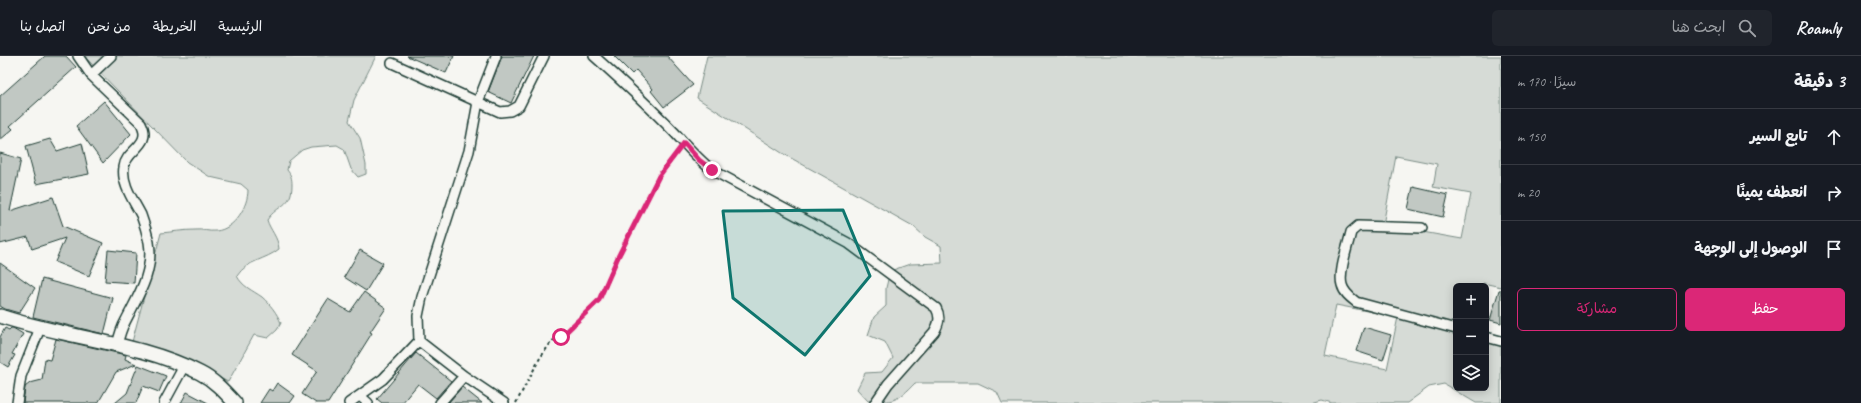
<!DOCTYPE html>
<html lang="ar">
<head>
<meta charset="utf-8">
<style>
	:root { --surface:#171b24; --page:#20242c; --text:#f1f3f6; --muted:#9ea1a6; --line:#363941; --accent:#db2777 }
	body { margin:0; font-family:Caveat,"Playpen Sans Arabic",sans-serif; background:var(--page); color:var(--text); direction:rtl }
	.controls { position:absolute; right:12px; bottom:12px; display:grid; overflow:hidden; border-radius:6px; box-shadow:0 2px 10px #0003 }
	.controls button { width:36px; height:36px; display:grid; place-items:center; padding:0; border:0; border-bottom:1px solid var(--line); background:var(--surface); color:var(--text); font:20px sans-serif }
	.stop { position:absolute; width:12px; height:12px; margin:-9px; border:3px solid #db2777; border-radius:50%; background:#fff }
	.stop.end { background:#db2777; border-color:#fff; box-shadow:0 1px 4px #0008 }
	.list { margin:0; padding:0; list-style:none }
	h2 { display:flex; justify-content:space-between; align-items:center; height:52px; margin:0; padding:0 16px; font-size:17px }
	h2 small { font-size:13px; font-weight:400; color:var(--muted) }
	.list li { display:grid; grid-template-columns:26px 1fr auto; gap:12px; align-items:center; box-sizing:border-box; height:56px; padding:0 16px; border-top:1px solid var(--line) }
	.list b { display:block; font-size:15px; white-space:nowrap }
	.list em { font-size:13px; font-style:normal; color:var(--muted) }
	.actions { display:flex; gap:8px; padding:12px 16px }
	.actions a { flex:1; padding:9px 0; border:1px solid var(--accent); border-radius:6px; text-align:center; font-size:14px; color:var(--accent) }
	.actions .main { background:var(--accent); color:#fff }
	.icon { flex:none; width:22px; height:22px; fill:none; stroke:currentColor; stroke-width:2; stroke-linecap:round; stroke-linejoin:round }
	.map { position:relative; flex:none; width:1501px; height:347px; overflow:hidden; direction:ltr }
	header { display:flex; align-items:center; gap:24px; box-sizing:border-box; height:56px; padding:0 20px; background:var(--surface); border-bottom:1px solid var(--line) }
	header strong { font-size:19px }
	nav { display:flex; gap:22px; margin-inline-start:auto; font-size:14px }
	.search { width:280px; height:36px; background:var(--page); display:flex; align-items:center; gap:10px; box-sizing:border-box; padding:0 14px; border-radius:6px; color:var(--muted); font-size:15px }
	main { display:flex }
	aside { flex:1; background:var(--surface) }
	.map>svg:first-child { display:block }
	.green { fill:#d6dbd6; stroke:#7a8c85; fill-rule:evenodd }
	.building { fill:#c1c8c3; stroke:#1f3d34 }
	.lines { fill:none; stroke-linecap:round; stroke-linejoin:round }
	.street-casing { stroke:#1f3d34; stroke-width:12 }
	.secondary-casing { stroke:#1f3d34; stroke-width:16 }
	.path { stroke:#1f3d34; stroke-width:2; stroke-dasharray:3 3; stroke-linecap:butt }
	.street { stroke:#f6f6f2; stroke-width:9 }
	.secondary { stroke:#f6f6f2; stroke-width:13 }
	.route { stroke:#db2777; stroke-width:5 }
	.marked { fill:#0f766e; fill-opacity:0.2; stroke:#0f766e; stroke-width:3; stroke-linejoin:round }
</style>
</head>
<body>
<header>
<strong>Roamly</strong>
<div class="search"><svg class="icon" aria-label="search" viewBox="0 0 24 24"><circle cx="10" cy="10" r="6"/><path d="M15 15l6 6"/></svg>ابحث هنا</div>
<nav><a>الرئيسية</a><a>الخريطة</a><a>من نحن</a><a>اتصل بنا</a></nav>
</header>
<main>
<aside>
<h2>3 دقيقة<small>سيرًا · 170 m</small></h2>
<ul class="list">
<li><svg class="icon" aria-label="ahead" viewBox="0 0 24 24"><path d="M12 20V5M6 11l6-6 6 6"/></svg><div><b>تابع السير</b></div><em>150 m</em></li>
<li><svg class="icon" aria-label="right" viewBox="0 0 24 24"><path d="M7 20v-9h11M14 6l5 5-5 5"/></svg><div><b>انعطف يمينًا</b></div><em>20 m</em></li>
<li><svg class="icon" aria-label="arrive" viewBox="0 0 24 24"><path d="M6 21V4h12l-3 4 3 4H6"/></svg><div><b>الوصول إلى الوجهة</b></div></li>
</ul>
<div class="actions"><a class="main">حفظ</a><a>مشاركة</a></div>
</aside>
<div class="map">
<svg width="1501" height="347" viewBox="0 0 1501 347">
	<rect width="100%" height="100%" fill="#f6f6f2"/>
	<filter id="ink" filterUnits="userSpaceOnUse"><feTurbulence type="fractalNoise" baseFrequency=".025" numOctaves="2"/><feDisplacementMap in="SourceGraphic" scale="8" xChannelSelector="R" yChannelSelector="G"/><feConvolveMatrix kernelMatrix="1 2 1 2 8 2 1 2 1" color-interpolation-filters="sRGB"/></filter>
	<g filter="url(#ink)">
		<path class="green" d="M 84,0 L 376,0 L 354,44 L 349,65 L 360,82 L 366,109 L 366,118 L 358,121 L 351,113 L 344,93 L 337,89 L 311,91 L 302,94 L 289,105 L 287,114 C 291,119 292,122 292,129 C 292,151 278,148 267,164 C 270,174 278,181 279,193 C 266,204 247,204 237,220 C 243,231 252,234 262,241 C 270,248 277,257 281,267 L 277,274 L 268,282 L 254,279 L 228,326 L 197,311 L 132,286 L 161,177 C 172,176 183,174 195,174 C 202,173 209,176 216,175 C 235,173 248,150 248,134 L 241,128 L 210,121 L 187,106 Z
			M 707,0 L 1501,0 L 1501,231 L 1483,227 L 1482,230 L 1456,230 L 1456,332 L 1486,332 L 1486,286 L 1501,290 L 1501,347 L 1476,347 L 1444,328 L 1429,331 L 1407,347 L 1332,347 L 1322,344 L 1311,347 L 1002,347 L 997,336 L 978,327 L 915,327 C 898,345 892,347 868,345 L 857,333 L 865,317 L 882,316 L 893,302 L 885,286 L 868,279 L 874,261 L 886,250 L 886,232 L 890,215 L 910,208 L 942,207 L 941,190 L 925,181 L 913,170 L 782,97 L 697,42 ZM 1396,100 L 1437,108 L 1433,131 L 1471,138 L 1462,183 L 1383,169 ZM 1336,249 L 1398,261 L 1387,313 L 1325,300 Z"/>
		<path class="building" d="M 45,0 L 66,0 L 76,11 L 10,70 L 13,73 L 0,84 L 0,40 Z
			M 407,0 L 454,0 L 446,17 Z
			M 502,0 L 534,0 L 511,47 L 488,36 Z
			M 614,0 L 667,0 L 693,29 L 664,51 L 651,35 L 653,33 L 636,14 L 632,18 Z
			M 104,45 L 131,78 L 103,107 L 76,70 Z
			M 50,83 L 57,95 L 82,87 L 89,118 L 36,128 L 26,90 Z
			M 0,97 L 21,103 L 10,155 L 53,141 L 63,170 L 103,187 L 89,220 L 55,206 L 65,182 L 32,193 L 28,181 L 0,188 Z
			M 1413,131 L 1448,139 L 1443,161 L 1408,153 Z
			M 108,194 L 136,197 L 134,227 L 105,225 Z
			M 360,194 L 383,207 L 366,235 L 344,221 Z
			M 0,207 L 35,232 L 19,257 L 5,253 L 0,250 Z
			M 42,223 L 113,242 L 104,278 L 33,261 Z
			M 1499,234 L 1501,234 L 1501,267 L 1490,264 Z
			M 364,236 L 386,252 L 370,276 L 372,277 L 328,347 L 316,347 L 302,338 L 317,315 L 292,299 L 328,243 L 350,256 Z
			M 1364,271 L 1391,279 L 1383,304 L 1356,295 Z
			M 5,272 L 9,274 L 11,272 L 13,272 L 23,278 L 12,298 L 15,299 L 8,311 L 0,306 L 0,281 Z
			M 56,283 L 126,299 L 125,303 L 136,308 L 116,316 L 98,347 L 23,347 L 25,331 L 30,327 L 42,324 L 45,303 L 50,304 Z
			M 416,297 L 451,325 L 436,342 L 418,328 L 402,347 L 382,347 L 377,343 Z
			M 138,309 L 166,320 L 159,336 L 143,330 L 136,347 L 115,347 L 127,337 Z
			M 277,327 L 295,340 L 290,347 L 260,347 L 269,333 L 272,335 Z
			M 462,331 L 482,347 L 448,347 Z
			M 187,336 L 208,347 L 181,347 Z"/>
		<g class="lines">
			<defs>
				<path id="street" d="M 78,0 L 91,19 L 141,67 C 153,90 126,93 124,111 C 121,128 134,145 141,159 C 144,167 147,177 149,186 C 154,216 138,240 125,266 C 121,273 119,281 117,289
					M 594,0 C 622,25 649,50 675,77 C 687,90 698,103 712,114 L 848,187 L 936,252 C 941,261 939,268 934,276 L 888,328 L 875,347
					M 392,7 L 500,56 L 510,55 L 519,50 L 544,0
					M 91,19 L 111,0
					M 1422,172 L 1358,170 L 1351,176 C 1348,190 1338,216 1342,229 C 1344,237 1351,242 1356,246 L 1456,273
					M 1486,281 L 1501,285
					M 419,285 L 464,320 L 504,347
					M 360,340 L 368,347
					M 17,347 L 21,320 L 40,272
					M 164,347 L 184,310
					M 349,347 L 383,323 L 419,285 L 418,260 L 422,241 L 469,95 L 478,46 L 496,0
					M 440,347 L 464,320"/>
				<path id="secondary" d="M 0,260 C 64,282 140,286 200,317 C 214,324 224,335 235,347"/>
			</defs>
			<use href="#street" class="street-casing"/>
			<use href="#secondary" class="secondary-casing"/>
			<path class="path" d="M 516,347 L 540,302 L 552,285 L 561,281 L 599,244 L 618,201 L 659,120 L 679,94"/>
			<use href="#street" class="street"/>
			<use href="#secondary" class="secondary"/>
		</g>
	</g>
	<g class="lines" filter="url(#ink)">
		<path class="route" d="M 561,281 L 599,244 L 618,201 L 659,120 L 684,87 L 699,104 L 712,114"/>
	</g>
	<path class="marked" d="M 843,154 L 870,220 L 805,299 L 733,242 L 723,155 Z"/>
</svg>
<div class="controls">
<button>+</button>
<button>−</button>
<button><svg class="icon" aria-label="layers" viewBox="0 0 24 24"><path d="M12 4l9 5-9 5-9-5zM3 14l9 5 9-5"/></svg></button>
</div>
<div class="stop" style="left:561px;top:281px"></div>
<div class="stop end" style="left:712px;top:114px"></div>
</div>
</main>
</body>
</html>
